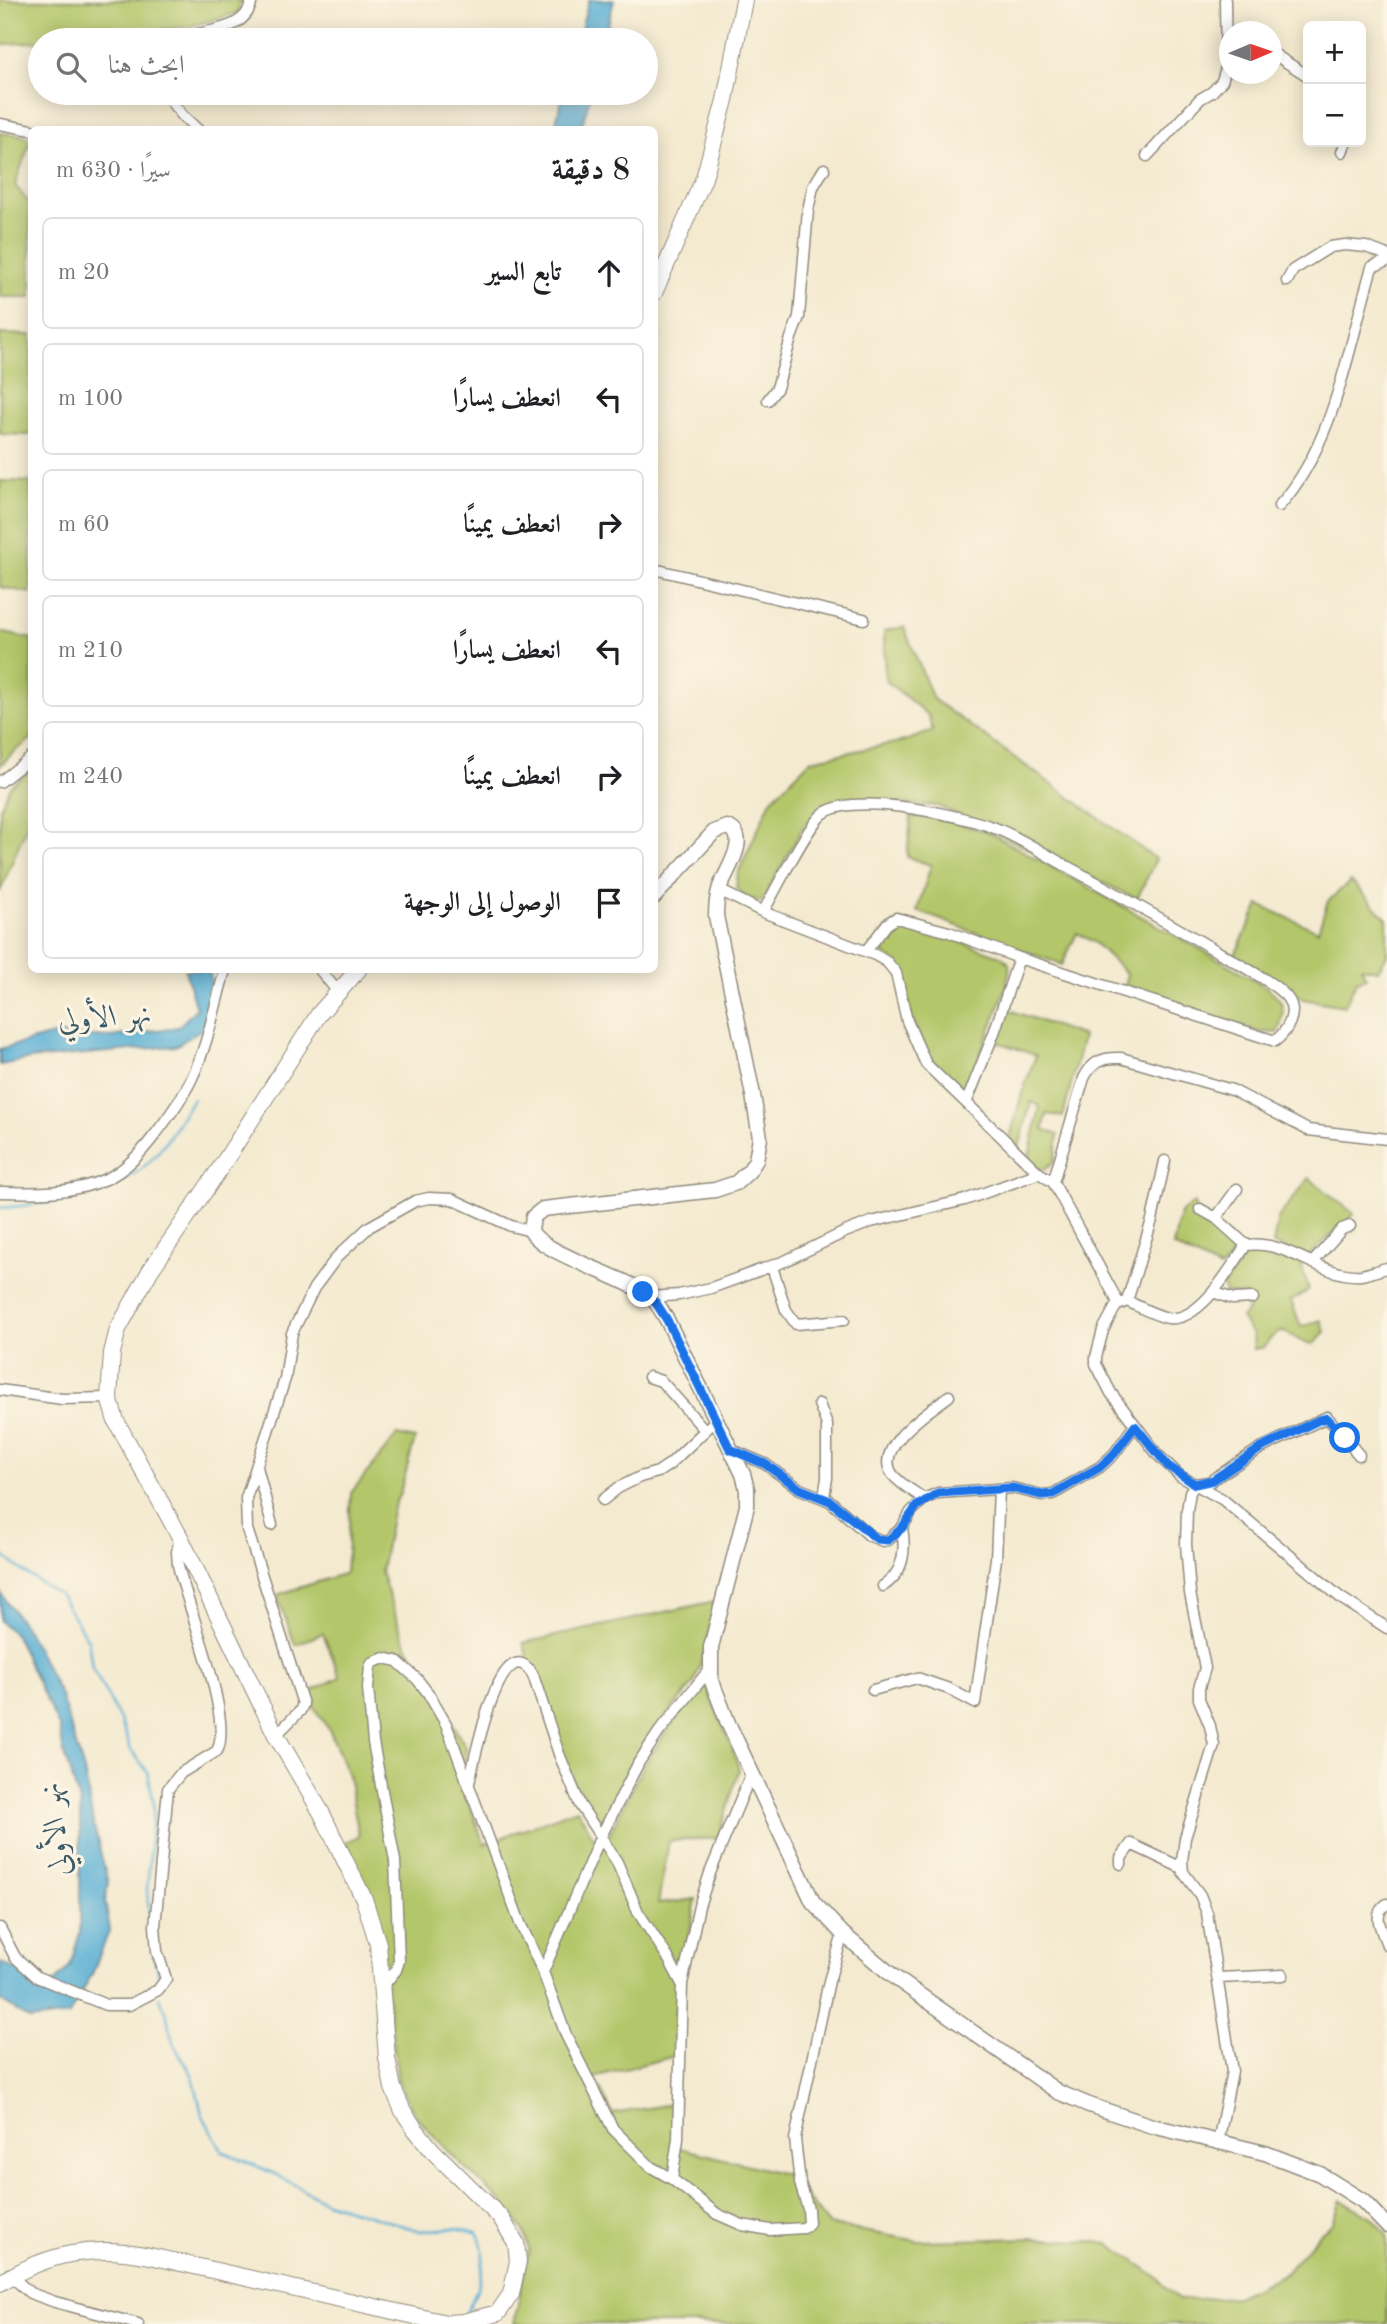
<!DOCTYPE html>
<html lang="ar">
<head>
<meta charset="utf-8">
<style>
	:root { --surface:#fff; --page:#f6f6f6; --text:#202124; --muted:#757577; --line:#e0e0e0 }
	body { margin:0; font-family:"Old Standard TT",Amiri,serif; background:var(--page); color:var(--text); direction:rtl }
	.controls { position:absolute; right:21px; top:21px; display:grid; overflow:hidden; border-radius:10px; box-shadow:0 4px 18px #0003 }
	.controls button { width:63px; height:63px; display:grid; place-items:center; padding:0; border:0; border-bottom:2px solid var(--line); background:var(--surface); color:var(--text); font:35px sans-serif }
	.compass { position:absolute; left:1219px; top:21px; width:63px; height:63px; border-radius:50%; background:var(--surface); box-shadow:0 4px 18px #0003; rotate:88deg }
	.stop { position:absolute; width:21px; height:21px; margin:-16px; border:5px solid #1a73e8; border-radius:50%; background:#fff }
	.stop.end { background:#1a73e8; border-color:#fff; box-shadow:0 2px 7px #0008 }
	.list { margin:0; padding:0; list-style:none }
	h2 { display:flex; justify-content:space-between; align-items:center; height:91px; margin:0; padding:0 28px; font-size:30px }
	h2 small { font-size:23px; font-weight:400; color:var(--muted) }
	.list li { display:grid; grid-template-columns:46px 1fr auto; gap:21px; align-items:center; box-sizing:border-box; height:112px; margin:0 14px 14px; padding:0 14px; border:2px solid var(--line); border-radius:10px }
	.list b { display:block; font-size:26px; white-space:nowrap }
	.list em { font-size:23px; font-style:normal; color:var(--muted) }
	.icon { flex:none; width:38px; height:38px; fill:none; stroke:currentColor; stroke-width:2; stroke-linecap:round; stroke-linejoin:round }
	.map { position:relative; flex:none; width:1387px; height:2324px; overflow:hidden; direction:ltr }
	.search { position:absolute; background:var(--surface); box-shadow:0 4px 18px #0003; left:28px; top:28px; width:630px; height:77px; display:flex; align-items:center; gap:18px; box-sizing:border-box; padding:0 24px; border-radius:38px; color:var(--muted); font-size:26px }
	.panel { position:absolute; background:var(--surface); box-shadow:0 4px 18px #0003; left:28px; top:126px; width:630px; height:847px; border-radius:10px; direction:rtl }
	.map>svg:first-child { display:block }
	.green { fill:#b3c669; stroke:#6f784a; stroke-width:2 }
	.water { fill:#57aed4; stroke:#416c80; stroke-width:2 }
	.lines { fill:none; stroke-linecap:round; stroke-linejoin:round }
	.stream { stroke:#57aed4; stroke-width:2.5 }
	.minor-casing { stroke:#908a7e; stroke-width:13 }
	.tertiary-casing { stroke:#908a7e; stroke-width:17 }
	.secondary-casing { stroke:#908a7e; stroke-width:18 }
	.minor { stroke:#fff; stroke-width:10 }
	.tertiary { stroke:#fff; stroke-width:14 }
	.secondary { stroke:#fff; stroke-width:16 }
	.route { stroke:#1a73e8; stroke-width:9 }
	.labels { text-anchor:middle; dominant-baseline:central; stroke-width:6; stroke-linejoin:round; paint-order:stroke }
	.water-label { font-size:30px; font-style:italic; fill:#3a5966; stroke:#fcf5e5 }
</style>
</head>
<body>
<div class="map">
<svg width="1387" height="2324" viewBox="0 0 1387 2324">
	<rect width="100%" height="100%" fill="#fcf5e5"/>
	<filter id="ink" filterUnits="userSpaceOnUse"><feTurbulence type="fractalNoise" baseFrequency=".0143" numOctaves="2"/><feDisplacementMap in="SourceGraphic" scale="14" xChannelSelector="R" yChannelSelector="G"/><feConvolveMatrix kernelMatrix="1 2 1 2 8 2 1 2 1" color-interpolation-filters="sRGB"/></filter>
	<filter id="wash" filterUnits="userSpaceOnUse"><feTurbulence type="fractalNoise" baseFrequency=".00686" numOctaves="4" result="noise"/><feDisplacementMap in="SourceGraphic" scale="28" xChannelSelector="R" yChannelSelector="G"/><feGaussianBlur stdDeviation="1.57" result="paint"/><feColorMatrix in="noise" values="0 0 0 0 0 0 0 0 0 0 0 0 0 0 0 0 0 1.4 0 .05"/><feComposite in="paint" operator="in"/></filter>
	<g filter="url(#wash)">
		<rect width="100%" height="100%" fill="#f4ead0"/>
		<path class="green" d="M 0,0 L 242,0 L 237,13 L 188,27 L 0,45 Z
			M 0,133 L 21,135 L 31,139 L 15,185 L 30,204 L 31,297 L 0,297 Z
			M 0,334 L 31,335 L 31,435 L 0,434 Z
			M 0,481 L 31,482 L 31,593 L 0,587 Z
			M 904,627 L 933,699 L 1156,859 L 1137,899 L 938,806 L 842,800 L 822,809 L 804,826 L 761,902 L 746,897 L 736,888 L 738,873 L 771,800 L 811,760 L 905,741 L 933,731 L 928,715 L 885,680 L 884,631 Z
			M 0,632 L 32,639 L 31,739 L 14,752 L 0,766 Z
			M 31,770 L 31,815 L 0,892 L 0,808 L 10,786 Z
			M 911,817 L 938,818 L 988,832 L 1242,972 C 1269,991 1295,996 1277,1033 L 1259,1032 L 1124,986 L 1127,974 L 1095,943 L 1077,933 L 1062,965 L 917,911 L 931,865 L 907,857 Z
			M 1351,881 L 1387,919 L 1387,955 L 1378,970 L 1361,967 L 1366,978 L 1357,981 L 1344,1006 L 1303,999 L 1235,955 L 1259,905 L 1318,931 L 1328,901 Z
			M 901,921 L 1001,956 C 1004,959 1008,960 1009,964 C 1014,980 975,1065 967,1085 C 942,1088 919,1040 912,1019 C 907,1003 908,981 899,966 C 894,958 878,955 879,943 C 880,932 892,925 901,921 Z
			M 1006,1009 L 1083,1036 L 1063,1117 L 1047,1114 L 1043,1129 L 1058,1135 L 1055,1161 L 1045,1169 L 1036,1169 L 1028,1161 L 1040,1106 L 1031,1102 L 1018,1151 L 1009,1141 L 1022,1093 L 1036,1055 L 994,1041 Z
			M 1309,1178 L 1354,1214 L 1307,1257 L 1273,1244 L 1278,1218 Z
			M 1194,1203 L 1198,1216 C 1222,1228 1251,1244 1220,1269 L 1173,1246 L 1180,1213 Z
			M 1252,1249 L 1263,1249 L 1300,1261 L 1309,1290 L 1291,1301 L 1301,1327 L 1321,1320 L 1325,1332 L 1313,1345 C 1287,1340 1285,1317 1264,1347 L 1254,1349 L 1253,1336 L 1241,1318 L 1252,1304 L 1247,1296 L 1225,1293 L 1223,1286 L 1248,1251 Z
			M 397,1435 L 415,1439 L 400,1493 L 392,1511 L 381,1572 L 403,1638 L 466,1747 L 465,1792 L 484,1844 L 577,1809 L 592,1835 L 602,1848 L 643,1767 L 665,1733 L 702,1687 L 707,1688 L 735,1755 L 739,1770 L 718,1838 L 669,1841 L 658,1904 L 696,1899 L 675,2011 L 675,2056 L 594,2077 L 613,2114 L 672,2104 L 674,2129 L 672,2146 L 789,2175 L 829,2225 L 919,2241 L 1031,2238 L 1108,2243 L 1153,2274 L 1179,2300 L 1236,2297 L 1286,2273 L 1320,2233 L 1333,2223 L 1341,2200 L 1370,2216 L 1387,2235 L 1387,2324 L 514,2324 L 529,2249 L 524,2231 L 509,2209 L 456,2159 L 416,2117 L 398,2081 L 377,1916 L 345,1842 L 359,1836 L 348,1775 L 330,1731 L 313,1706 L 310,1692 L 340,1677 L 323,1633 L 295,1645 L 277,1595 L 346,1573 L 351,1493 Z
			M 715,1601 L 706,1649 L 694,1683 L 643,1744 L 604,1820 L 597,1822 L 571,1779 L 523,1643 Z"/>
		<path class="water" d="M 589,0 L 614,0 L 604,40 L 578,40 Z
			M 564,93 L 591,93 L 581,129 L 554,129 Z
			M 185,970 L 210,970 L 211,997 L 206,1026 L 176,1046 L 31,1059 L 0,1065 L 0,1049 L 57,1034 L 111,1037 L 178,1027 L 196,1009 Z
			M 0,1592 L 27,1630 L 61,1696 L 84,1771 L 93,1822 L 108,1883 L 105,1902 L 110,1929 L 92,1974 L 69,2015 L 30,2020 L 0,2000 L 0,1962 L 51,1986 L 70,1966 L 80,1932 L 80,1803 L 64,1754 L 59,1727 L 15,1635 L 0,1621 Z"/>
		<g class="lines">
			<path class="stream" d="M 0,1208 C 45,1204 116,1196 149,1162 C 167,1144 179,1120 193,1099
				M 0,1553 L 25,1573 L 60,1595 L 88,1640 L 92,1667 L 120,1720 L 131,1750 L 148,1772 L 154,1805 L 147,1891 L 150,1923
				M 153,1954 L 159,1976 L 157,1984
				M 159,1997 L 166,2012 L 173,2043 L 193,2076 L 202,2114 L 222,2151 L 277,2175 L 326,2202 L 420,2231 L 455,2228 L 477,2232 C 491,2257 478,2291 465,2315"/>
		</g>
	</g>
	<g filter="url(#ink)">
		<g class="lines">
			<defs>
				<path id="minor" d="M 179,40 C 204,28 246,34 252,0
					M 1272,53 L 1308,76
					M 164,93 L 182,115 L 198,130
					M 0,124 L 32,130
					M 1342,152 L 1346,142
					M 1147,156 L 1200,99 L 1212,92 L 1222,81 L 1226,68 L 1225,0
					M 1287,281 L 1293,270 L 1330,247 L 1345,245 L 1366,247 L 1387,255
					M 768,400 L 777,388 L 791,338 L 799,317 L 808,210 L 813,187 L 824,169
					M 1279,506 C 1335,445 1349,344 1372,267 L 1387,261
					M 654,569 L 864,619
					M 0,782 L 32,757
					M 719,890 L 763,912 L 875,955 L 887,962 L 896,973 L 907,1021 L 926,1064 L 1039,1173 L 1053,1182 L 1119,1304
					M 763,912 C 775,892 808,824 824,813 C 857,792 960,815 995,828 C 1021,838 1046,855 1070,868 C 1123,897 1175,927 1227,957 C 1242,966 1279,985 1288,999 C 1298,1013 1287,1032 1275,1041 L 1019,958
					M 866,951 L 887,924 L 896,918 L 949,932 L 1019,958 L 994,1033 L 967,1101
					M 320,970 L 338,992
					M 1053,1182 L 1084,1078 C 1092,1062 1102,1057 1121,1058 L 1232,1090 L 1308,1130 L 1387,1139
					M 0,1192 C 34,1193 74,1194 106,1179 C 126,1170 141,1153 154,1136 C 168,1118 182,1099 192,1078 C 208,1044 215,1005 225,970
					M 1200,1209 L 1216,1218 L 1246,1245
					M 1216,1218 L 1237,1189
					M 1313,1262 L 1342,1229 L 1350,1226
					M 772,1267 L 786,1310 L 796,1324 L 844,1320
					M 1387,1268 C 1378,1270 1369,1274 1361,1275 C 1321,1278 1288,1239 1246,1245 C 1231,1267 1200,1323 1168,1318 C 1154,1315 1140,1307 1127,1301 L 1116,1306 L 1103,1330 L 1096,1357 L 1096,1364 L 1111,1393 L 1158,1455 L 1180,1476 L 1222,1499 L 1341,1598 L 1387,1628
					M 1213,1292 L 1233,1299 L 1253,1298
					M 651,1297 L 679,1295 L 711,1288 L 785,1261 L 845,1232 L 871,1222 L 965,1200 L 1039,1173
					M 1127,1301 L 1152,1220 L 1165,1161
					M 649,1377 L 661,1381 L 705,1430
					M 0,1390 L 62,1399 L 109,1398
					M 819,1404 L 827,1425 L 827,1478 L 824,1497
					M 730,1449 L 765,1464 L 800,1489 L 830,1501 L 870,1536 L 883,1541 L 888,1540 L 902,1528 L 911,1512 L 924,1499 L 938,1493 L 1012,1488 L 1042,1495 L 1053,1494 L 1100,1467 L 1114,1454 L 1135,1425
					M 257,1467 L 272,1525
					M 924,1499 C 915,1492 901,1485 893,1475 C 871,1448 931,1410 949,1396
					M 603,1500 L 618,1488 L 640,1477 L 658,1472 L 670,1464 L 717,1419
					M 883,1586 C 904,1573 906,1550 902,1528
					M 873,1690 L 917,1678 L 949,1689 L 975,1703 L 996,1559 L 999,1490
					M 276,1735 L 300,1711 L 303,1704 L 247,1529 L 246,1498 L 285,1379 L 292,1333 L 314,1288 L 337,1257 L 369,1227 L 415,1201 L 429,1198 L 452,1199 L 511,1226 L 531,1231
					M 469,1783 C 473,1766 501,1622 533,1675 L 559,1754 L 580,1805 L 617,1862 L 638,1912 L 667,1956 L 682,1984
					M 1121,1864 L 1121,1858 L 1131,1844 L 1182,1868
					M 1387,1904 C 1371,1914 1382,1930 1387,1945
					M 0,1928 L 15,1957 L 37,1977 L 106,2005 L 129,2005 L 158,1990 L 166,1979 L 157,1951 L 155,1926 L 168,1789 L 181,1773 L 217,1751 C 234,1719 186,1603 178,1565 L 177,1552 L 180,1537
					M 543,1972 L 600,1838 L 639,1762 L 659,1732 L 709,1670
					M 1218,1978 L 1283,1975
					M 382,1987 L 396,1970 L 399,1961 L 395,1861 L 373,1742 L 368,1688 L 370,1667 L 372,1663 L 384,1658 L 397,1661 L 417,1679 L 428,1693 L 446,1724 L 520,1923 L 543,1972 L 566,2035 L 613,2129 L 651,2167 L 672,2179 L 717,2214 L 742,2225 L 770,2230 L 804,2228 L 809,2223 L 808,2209 L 800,2183 L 795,2139 L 829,1981 L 843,1934
					M 1218,2143 L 1232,2071 L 1207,1913 L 1200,1895 L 1183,1872 L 1182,1861 L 1185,1838 L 1214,1745 L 1210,1726 L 1199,1699 L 1199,1688 L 1205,1668 L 1190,1593 L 1186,1544 L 1187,1510 L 1190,1492 L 1195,1484 L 1209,1482 L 1261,1448 L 1327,1417 L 1359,1455
					M 672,2179 L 678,2139 L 682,1984 L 699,1906 L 710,1873 L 751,1774
					M 9,2274 L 30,2293 L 55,2302 L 138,2324"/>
				<path id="tertiary" d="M 654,897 L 714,832 L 727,827 C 752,835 726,871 720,887 C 717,896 716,906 716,916 L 753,1095 L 760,1138 L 756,1160 L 749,1171 L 736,1183 L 715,1190 L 543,1209 L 533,1217 L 531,1231 C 544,1255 627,1277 651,1297 C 658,1303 662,1312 667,1320 L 743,1474 L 747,1489 L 747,1506 L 711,1647 L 711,1679 L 728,1723 L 813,1902 L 843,1934 L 894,1977 L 1058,2092 L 1089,2105 L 1152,2126 L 1265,2153 L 1320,2174 L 1363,2201 L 1387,2226"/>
				<path id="secondary" d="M 654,293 L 704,178 L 725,100 L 744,0
					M 0,2283 C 48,2253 94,2244 150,2256 L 446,2323 L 463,2322 L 498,2313 L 511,2294 L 518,2261 L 516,2243 L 501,2218 L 432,2150 L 415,2129 L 403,2111 L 393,2088 L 387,2058 L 378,1944 L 364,1899 L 321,1812 L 276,1735 L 180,1537 L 116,1421 L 109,1398 L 112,1353 L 118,1329 L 150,1271 L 219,1170 L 319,1014 L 358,970"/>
			</defs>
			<use href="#minor" class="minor-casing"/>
			<use href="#tertiary" class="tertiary-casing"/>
			<use href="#secondary" class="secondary-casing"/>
			<use href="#minor" class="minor"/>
			<use href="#tertiary" class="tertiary"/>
			<use href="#secondary" class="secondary"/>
		</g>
	</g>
	<g class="lines" filter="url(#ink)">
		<path class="route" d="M 643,1292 L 656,1303 L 667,1320 L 730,1449 L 765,1464 L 800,1489 L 830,1501 L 877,1539 L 888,1540 L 893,1536 L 902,1528 L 917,1506 L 938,1493 L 1012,1488 L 1042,1495 L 1053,1494 L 1100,1467 L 1114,1454 L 1135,1426 L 1168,1466 L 1195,1484 L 1213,1480 L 1261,1448 L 1319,1420 L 1327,1418 L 1345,1438"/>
	</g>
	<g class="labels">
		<g class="water-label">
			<text transform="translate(105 1018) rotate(-4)">نهر الأولي</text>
			<text transform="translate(56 1829) rotate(-97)">نهر الأولي</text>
		</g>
	</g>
</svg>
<div class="controls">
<button>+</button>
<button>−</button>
</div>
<svg class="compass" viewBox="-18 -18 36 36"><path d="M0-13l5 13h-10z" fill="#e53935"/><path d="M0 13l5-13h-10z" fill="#757577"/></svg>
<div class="stop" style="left:1345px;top:1438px"></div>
<div class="stop end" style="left:643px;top:1292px"></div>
<div class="search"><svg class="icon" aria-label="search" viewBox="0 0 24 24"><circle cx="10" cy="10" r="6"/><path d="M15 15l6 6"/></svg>ابحث هنا</div>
<section class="panel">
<h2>8 دقيقة<small>سيرًا · 630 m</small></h2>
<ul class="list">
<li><svg class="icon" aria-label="ahead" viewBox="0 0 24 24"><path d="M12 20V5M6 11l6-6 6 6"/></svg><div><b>تابع السير</b></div><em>20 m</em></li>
<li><svg class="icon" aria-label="left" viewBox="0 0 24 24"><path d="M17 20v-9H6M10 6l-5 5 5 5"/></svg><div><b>انعطف يسارًا</b></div><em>100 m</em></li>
<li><svg class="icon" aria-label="right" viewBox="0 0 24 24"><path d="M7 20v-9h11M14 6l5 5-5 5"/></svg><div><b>انعطف يمينًا</b></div><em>60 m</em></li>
<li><svg class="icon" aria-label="left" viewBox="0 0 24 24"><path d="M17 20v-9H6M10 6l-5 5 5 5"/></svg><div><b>انعطف يسارًا</b></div><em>210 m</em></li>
<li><svg class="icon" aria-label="right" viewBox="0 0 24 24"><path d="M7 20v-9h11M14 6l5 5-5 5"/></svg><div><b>انعطف يمينًا</b></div><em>240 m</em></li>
<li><svg class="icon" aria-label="arrive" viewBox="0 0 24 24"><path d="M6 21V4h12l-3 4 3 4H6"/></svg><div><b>الوصول إلى الوجهة</b></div></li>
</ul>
</section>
</div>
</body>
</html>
